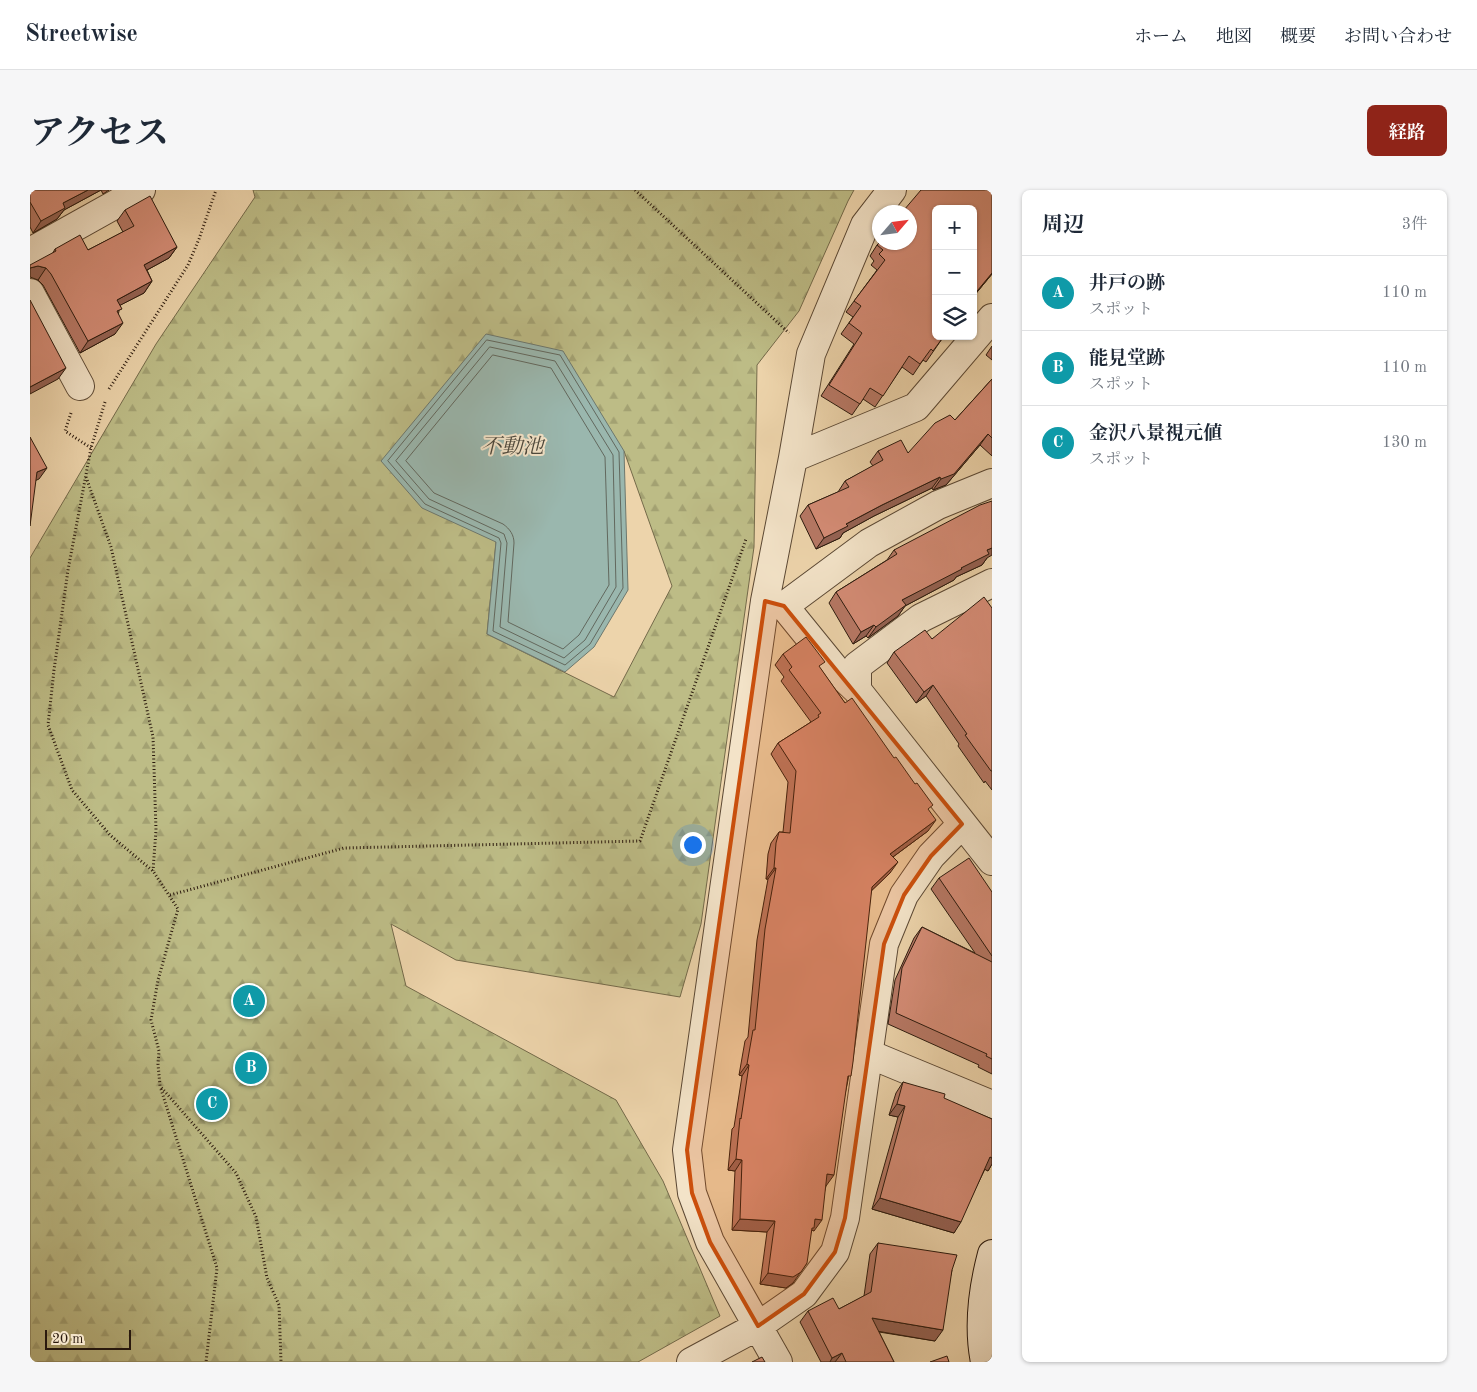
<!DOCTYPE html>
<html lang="ja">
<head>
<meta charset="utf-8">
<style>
	:root { --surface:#fff; --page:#f6f6f7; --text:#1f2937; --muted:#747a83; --line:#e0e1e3; --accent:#8f2418 }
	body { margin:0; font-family:"Old Standard TT","Noto Serif JP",serif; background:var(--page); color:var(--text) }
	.controls { position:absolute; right:15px; top:15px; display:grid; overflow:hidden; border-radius:8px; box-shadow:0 1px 4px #0004 }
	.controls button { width:45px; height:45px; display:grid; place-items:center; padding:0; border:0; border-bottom:1px solid var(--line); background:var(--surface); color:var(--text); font:25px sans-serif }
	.compass { position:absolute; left:842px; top:15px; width:45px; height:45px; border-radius:50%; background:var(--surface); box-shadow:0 1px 4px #0004; rotate:62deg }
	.scale { position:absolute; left:15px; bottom:12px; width:86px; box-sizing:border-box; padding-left:5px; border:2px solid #2a190d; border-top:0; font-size:14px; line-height:18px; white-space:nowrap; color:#2a190d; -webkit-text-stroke:4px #f3e3c8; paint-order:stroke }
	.you { position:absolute; left:662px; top:654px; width:18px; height:18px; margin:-12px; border:4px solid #fff; border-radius:50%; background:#1a73e8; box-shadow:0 0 0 8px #1a73e833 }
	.badge { display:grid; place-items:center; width:32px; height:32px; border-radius:50%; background:var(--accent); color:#fff; font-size:16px; font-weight:700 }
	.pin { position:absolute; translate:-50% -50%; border:2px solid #fff; box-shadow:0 1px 5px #0006 }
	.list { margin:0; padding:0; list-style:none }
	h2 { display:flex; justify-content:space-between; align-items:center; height:65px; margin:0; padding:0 20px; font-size:21px }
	h2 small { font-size:16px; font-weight:400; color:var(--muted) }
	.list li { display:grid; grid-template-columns:32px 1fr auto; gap:15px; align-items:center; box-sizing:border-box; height:75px; padding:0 20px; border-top:1px solid var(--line) }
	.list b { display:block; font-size:19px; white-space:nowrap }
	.list p { margin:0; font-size:16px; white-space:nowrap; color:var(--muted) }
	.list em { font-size:16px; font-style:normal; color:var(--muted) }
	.icon { flex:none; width:28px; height:28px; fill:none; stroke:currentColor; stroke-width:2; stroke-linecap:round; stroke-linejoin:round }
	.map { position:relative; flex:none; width:962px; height:1172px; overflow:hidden; border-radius:8px }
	header { display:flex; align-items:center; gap:30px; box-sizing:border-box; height:70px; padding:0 25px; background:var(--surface); border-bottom:1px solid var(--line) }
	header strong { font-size:24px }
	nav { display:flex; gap:28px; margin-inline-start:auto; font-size:18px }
	.intro { display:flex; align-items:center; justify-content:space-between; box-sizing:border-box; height:120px; padding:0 30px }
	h1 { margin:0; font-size:35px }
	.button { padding:12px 22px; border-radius:8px; background:var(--accent); color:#fff; font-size:18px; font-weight:700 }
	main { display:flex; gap:30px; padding:0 30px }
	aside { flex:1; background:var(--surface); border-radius:8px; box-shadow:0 1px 4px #0004 }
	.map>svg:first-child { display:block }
	.forest { fill:url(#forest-firs); stroke:#746a4a; fill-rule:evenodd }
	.water { fill:#9ab7ae; stroke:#6d786e }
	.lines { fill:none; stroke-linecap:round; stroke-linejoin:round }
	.shore { stroke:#62685e; stroke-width:1 }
	.street-casing { stroke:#5b4834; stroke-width:30 }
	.secondary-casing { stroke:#2a190d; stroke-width:30 }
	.path { stroke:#2a190d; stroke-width:3; stroke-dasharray:1 2.5; stroke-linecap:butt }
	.street { stroke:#f3e3c8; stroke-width:28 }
	.secondary { stroke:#f3e3c8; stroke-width:28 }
	.wall { fill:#b77865; stroke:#2a190d }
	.shaded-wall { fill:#956253; stroke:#2a190d }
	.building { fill:#d58c76; stroke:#2a190d }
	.marked { fill:#cc4f0c; fill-opacity:0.2; stroke:#cc4f0c; stroke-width:4; stroke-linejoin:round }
	.labels { text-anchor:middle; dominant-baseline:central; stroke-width:4; stroke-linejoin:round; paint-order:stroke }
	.water-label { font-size:21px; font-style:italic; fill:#4c483d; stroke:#f3e3c8 }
</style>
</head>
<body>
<header>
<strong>Streetwise</strong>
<nav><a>ホーム</a><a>地図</a><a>概要</a><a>お問い合わせ</a></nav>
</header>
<div class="intro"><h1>アクセス</h1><a class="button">経路</a></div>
<main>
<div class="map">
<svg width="962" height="1172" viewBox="0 0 962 1172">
	<defs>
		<pattern id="forest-firs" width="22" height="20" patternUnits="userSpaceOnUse" patternTransform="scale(1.25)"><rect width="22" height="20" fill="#bdbc86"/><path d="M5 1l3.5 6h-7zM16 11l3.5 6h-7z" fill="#a3a172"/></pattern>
	</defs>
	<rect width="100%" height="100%" fill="#edd4ab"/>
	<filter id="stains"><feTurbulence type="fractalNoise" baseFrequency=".004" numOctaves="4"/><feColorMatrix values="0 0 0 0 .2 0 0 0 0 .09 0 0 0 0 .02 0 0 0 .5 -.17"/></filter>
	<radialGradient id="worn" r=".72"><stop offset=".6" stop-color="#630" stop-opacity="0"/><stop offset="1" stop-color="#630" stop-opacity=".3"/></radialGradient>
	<path class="forest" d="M 223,0 L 824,0 L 818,11 L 769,121 L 727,175 L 724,357 L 671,734 L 650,807 L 426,770 L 361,734 L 376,796 L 586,910 L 633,991 L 690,1126 L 608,1172 L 0,1172 L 0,368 L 126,154 L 225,7 ZM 594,261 L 642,396 L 584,507 L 457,444 L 466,352 Z"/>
	<path class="water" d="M 456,144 L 533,161 L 594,261 L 598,400 L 564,457 L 535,482 L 457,444 L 466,352 L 392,318 L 351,271 Z"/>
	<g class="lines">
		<path class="shore" d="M 457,150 L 530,165 L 589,262 L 593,398 L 560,454 L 535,475 L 463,441 L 471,353 L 469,348 L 395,314 L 358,271 Z
			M 460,157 L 525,171 L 583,265 L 586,397 L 555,450 L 534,468 L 470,437 L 477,353 L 474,344 L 399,309 L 366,271 Z
			M 463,165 L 521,178 L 575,267 L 579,395 L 549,445 L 533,459 L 478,432 L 484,353 C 484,345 480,339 473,334 L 404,303 L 376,271 Z"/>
		<defs>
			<path id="street" d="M 0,62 L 111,0
				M 0,103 L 50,196
				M 763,268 L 886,217 L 962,128
				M 962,393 L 891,428 L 827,476 L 827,500 L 962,671
				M 735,411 L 754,416 L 839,353 L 908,315 L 962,293
				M 754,416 L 806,480 L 827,500
				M 839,864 L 962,915
				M 661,1172 L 728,1136 L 774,1104 L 805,1062 L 815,1028 L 854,754 L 874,705 L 901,666 L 932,634
				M 748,1172 L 680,1052 L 662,1003 L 657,960 L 735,411 L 763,268 L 781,164 L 835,35 L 862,0"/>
			<path id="secondary" d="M 955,1172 C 948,1137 953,1098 962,1064"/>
		</defs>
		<use href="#street" class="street-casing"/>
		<use href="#secondary" class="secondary-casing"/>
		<path class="path" d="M 605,0 L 759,143
			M 79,199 L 158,75 L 169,49 L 186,0
			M 75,212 L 61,258 L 38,380 L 24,480 L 18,535 L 42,600 L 80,645 L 123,681 L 148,719 L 128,790 L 121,830 L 129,861 L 128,874 L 130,896 L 206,983 L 226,1027 L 237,1088 L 249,1115 L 251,1172
			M 41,223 L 35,241 L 61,258
			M 56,287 L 81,357 L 123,547 L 126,640 L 123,681
			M 140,705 L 314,658 L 610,651 L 716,349
			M 131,899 L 187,1078 L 176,1172"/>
		<use href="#street" class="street"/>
		<use href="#secondary" class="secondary"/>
	</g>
	<path class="wall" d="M 0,0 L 79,0 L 73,4 L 71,0 L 34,20 L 27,29 L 3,43 L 0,37 Z
		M 962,0 L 962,84 L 943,107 L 943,19 L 914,146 L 896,172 L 893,170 L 883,185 L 872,177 L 845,217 L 833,209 L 822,225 L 791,206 L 824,154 L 811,144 L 823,127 L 816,122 L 847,80 L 841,75 L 844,71 L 840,66 L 847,55 L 880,22 L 872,22 L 874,20 Z
		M 95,20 L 147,57 L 139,68 L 117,80 L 122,91 L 114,103 L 90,115 L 85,144 L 50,163 L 13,95 L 8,90 L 25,59 L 58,60 L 93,42 L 87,31 Z
		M 962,156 L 962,170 L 956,165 Z
		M 962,189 L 962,266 L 950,255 L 916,295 L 903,300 L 902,298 L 844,326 L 813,343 L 810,348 L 786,359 L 770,326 L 778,315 L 808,302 L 815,291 L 843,276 L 840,272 L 848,261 L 878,263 L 925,230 Z
		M 864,360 L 957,368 L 952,375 L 926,387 L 924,390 L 875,416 L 868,426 L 838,448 L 836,446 L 823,454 L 799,413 L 806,402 L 857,370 Z
		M 962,418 L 962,600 L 955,591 L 954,593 L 928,556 L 929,554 L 896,506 L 886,513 L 857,473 L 864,462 L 902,449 Z
		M 753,464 L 790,478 L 815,513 L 899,621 L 898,641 L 863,667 L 860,683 L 841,701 L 818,890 L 796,996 L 784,1041 L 782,1040 L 781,1042 L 763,1093 L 756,1098 L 730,1094 L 737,1042 L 702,1040 L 705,981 L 698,980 L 702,939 L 704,937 L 712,886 L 709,885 L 715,851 L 718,847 L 727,750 L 738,689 L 736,689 L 738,664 L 741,653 L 749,642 L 753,642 L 758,592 L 741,564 L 748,553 L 781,532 L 751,491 L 754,487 L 745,475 Z
		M 909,688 L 962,702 L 962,884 L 948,877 L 949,875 L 858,834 L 865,790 L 884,748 L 892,737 L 945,763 L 901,699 Z
		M 873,892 L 962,929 L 962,974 L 958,981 L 955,979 L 924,1043 L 842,1019 L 868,927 L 859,925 L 866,903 Z
		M 848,1053 L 922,1080 L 905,1151 L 849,1142 L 864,1172 L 791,1172 L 770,1132 L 778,1121 L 809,1119 L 834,1106 L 840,1064 Z"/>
	<path class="shaded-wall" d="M 58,0 L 71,0 L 34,20 L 27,29 L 3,43 L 11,31 L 33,13 Z
		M 147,57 L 139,68 L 106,86 L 114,75 Z
		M 8,76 L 16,78 L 8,90 L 0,87 L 0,78 Z
		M 962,83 L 962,84 L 943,107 L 943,106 Z
		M 122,91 L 114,103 L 79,121 L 87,110 Z
		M 93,133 L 85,144 L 50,163 L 58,151 Z
		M 36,178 L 28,189 L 0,204 L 0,197 Z
		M 958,244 L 950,255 L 916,295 L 903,300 L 911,289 Z
		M 17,278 L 9,289 L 0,293 L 7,282 Z
		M 910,287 L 902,298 L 844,326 L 813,343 L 810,348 L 786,359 L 794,348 L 816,334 L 852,315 Z
		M 962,358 L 962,365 L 957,368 L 952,375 L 926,387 L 924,390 L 875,416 L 868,426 L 838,448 L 846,437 L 872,410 L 931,378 L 957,360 Z
		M 844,435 L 836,446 L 823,454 L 831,442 Z
		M 903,495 L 896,506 L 886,513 L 894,502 Z
		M 906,630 L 898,641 L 852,675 L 860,664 Z
		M 868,672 L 860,683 L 834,708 L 842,697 Z
		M 744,678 L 746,678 L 738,689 L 736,689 Z
		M 717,874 L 719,875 L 712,886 L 709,885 Z
		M 867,914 L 875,916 L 868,927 L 859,925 Z
		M 960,967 L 962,968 L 962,974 L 958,981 L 952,978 Z
		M 706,969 L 712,970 L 705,981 L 698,980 Z
		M 797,984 L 804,985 L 796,996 L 790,995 Z
		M 850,1008 L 931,1032 L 924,1043 L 842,1019 Z
		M 710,1029 L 745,1031 L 737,1042 L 702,1040 Z
		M 785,1029 L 792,1030 L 784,1041 L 782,1040 L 776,1049 Z
		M 777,1073 L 763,1093 L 756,1098 L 730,1094 L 738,1083 Z
		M 842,1128 L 913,1140 L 905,1151 L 835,1139 Z
		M 812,1163 L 805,1172 L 800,1172 L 802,1168 Z"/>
	<path class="building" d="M 0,0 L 58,0 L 33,13 L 35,18 L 11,31 L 0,12 Z
		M 891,0 L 962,0 L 962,83 L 943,106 L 943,19 L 906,19 L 906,146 L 914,146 L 903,161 L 901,159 L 890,174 L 879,166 L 853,206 L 840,198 L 830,214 L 799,195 L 832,143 L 819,133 L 831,116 L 824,111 L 855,70 L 849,64 L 853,60 L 847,55 L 850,52 L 880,52 L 880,22 L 876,22 L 874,20 Z
		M 120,6 L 147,57 L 114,75 L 122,91 L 87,110 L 92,119 L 87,121 L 93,133 L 58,151 L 21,84 L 16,78 L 8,76 L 0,78 L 0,75 L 26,61 L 25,59 L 50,45 L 58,60 L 104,36 L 95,20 Z
		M 0,110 L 36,178 L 0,197 Z
		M 962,189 L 962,248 L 958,244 L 924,284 L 911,289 L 910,287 L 852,315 L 816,334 L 818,336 L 794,348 L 778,315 L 819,297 L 815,291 L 853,270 L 848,261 L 871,250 L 878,263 L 905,233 L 920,225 L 925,230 Z
		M 0,247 L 17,278 L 7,282 L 0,336 Z
		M 962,311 L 962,358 L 957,360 L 959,364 L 931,378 L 932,379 L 872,410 L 876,415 L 846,437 L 844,435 L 831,442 L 806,402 L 867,364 L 864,360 L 950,315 Z
		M 954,407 L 962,418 L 962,581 L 961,581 L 935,545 L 937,544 L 903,495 L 894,502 L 864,462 L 895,440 L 902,449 Z
		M 776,447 L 795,472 L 789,476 L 815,513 L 822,508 L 864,568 L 866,567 L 885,594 L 887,593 L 903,615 L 898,619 L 906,630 L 860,664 L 868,672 L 842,697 L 823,872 L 821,886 L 818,886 L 804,985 L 797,984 L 792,1030 L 785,1029 L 784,1038 L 782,1038 L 777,1073 L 771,1082 L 763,1087 L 738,1083 L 745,1031 L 710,1029 L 712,970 L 706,969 L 710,928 L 711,929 L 719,875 L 717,874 L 723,840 L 725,840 L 735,739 L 746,678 L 744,678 L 746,653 L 749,642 L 760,643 L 766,581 L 748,553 L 789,527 L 788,525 L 791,523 L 759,480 L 762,477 L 753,464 Z
		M 939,668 L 962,702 L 962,766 L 909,688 Z
		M 892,737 L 962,772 L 962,869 L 956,866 L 957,864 L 866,823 L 872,778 Z
		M 873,892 L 915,904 L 914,908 L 962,929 L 962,968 L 960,967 L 931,1032 L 850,1008 L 875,916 L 867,914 Z
		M 848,1053 L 927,1065 L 922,1080 L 913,1140 L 842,1128 L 864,1172 L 816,1172 L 812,1163 L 802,1168 L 778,1121 L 803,1108 L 809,1119 L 841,1102 Z
		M 917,1166 L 919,1172 L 900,1172 Z
		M 732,1167 L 735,1172 L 722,1172 Z"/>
	<path class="marked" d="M 735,411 L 754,416 L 932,634 L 901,666 L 874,705 L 854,754 L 815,1028 L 805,1062 L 774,1104 L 728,1136 L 680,1052 L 662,1003 L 657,960 Z"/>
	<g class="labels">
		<g class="water-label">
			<text x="482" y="257">不動池</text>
		</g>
	</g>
	<rect width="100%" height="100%" filter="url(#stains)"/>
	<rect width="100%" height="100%" fill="url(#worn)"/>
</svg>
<div class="controls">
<button>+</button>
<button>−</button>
<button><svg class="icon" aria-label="layers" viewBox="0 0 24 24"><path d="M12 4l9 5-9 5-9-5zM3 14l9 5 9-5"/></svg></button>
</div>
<svg class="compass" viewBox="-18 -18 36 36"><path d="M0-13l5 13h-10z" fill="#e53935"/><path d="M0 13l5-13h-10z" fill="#747a83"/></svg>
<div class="scale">20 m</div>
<div class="you"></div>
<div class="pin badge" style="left:219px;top:811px;background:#0f9aa8">A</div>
<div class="pin badge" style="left:221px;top:878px;background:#0f9aa8">B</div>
<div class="pin badge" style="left:182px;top:914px;background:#0f9aa8">C</div>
</div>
<aside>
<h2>周辺<small>3件</small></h2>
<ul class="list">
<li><span class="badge" style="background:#0f9aa8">A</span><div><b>井戸の跡</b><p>スポット</p></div><em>110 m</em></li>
<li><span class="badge" style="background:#0f9aa8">B</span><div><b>能見堂跡</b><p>スポット</p></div><em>110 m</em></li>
<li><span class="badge" style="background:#0f9aa8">C</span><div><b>金沢八景視元値</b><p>スポット</p></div><em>130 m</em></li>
</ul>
</aside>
</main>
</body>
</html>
